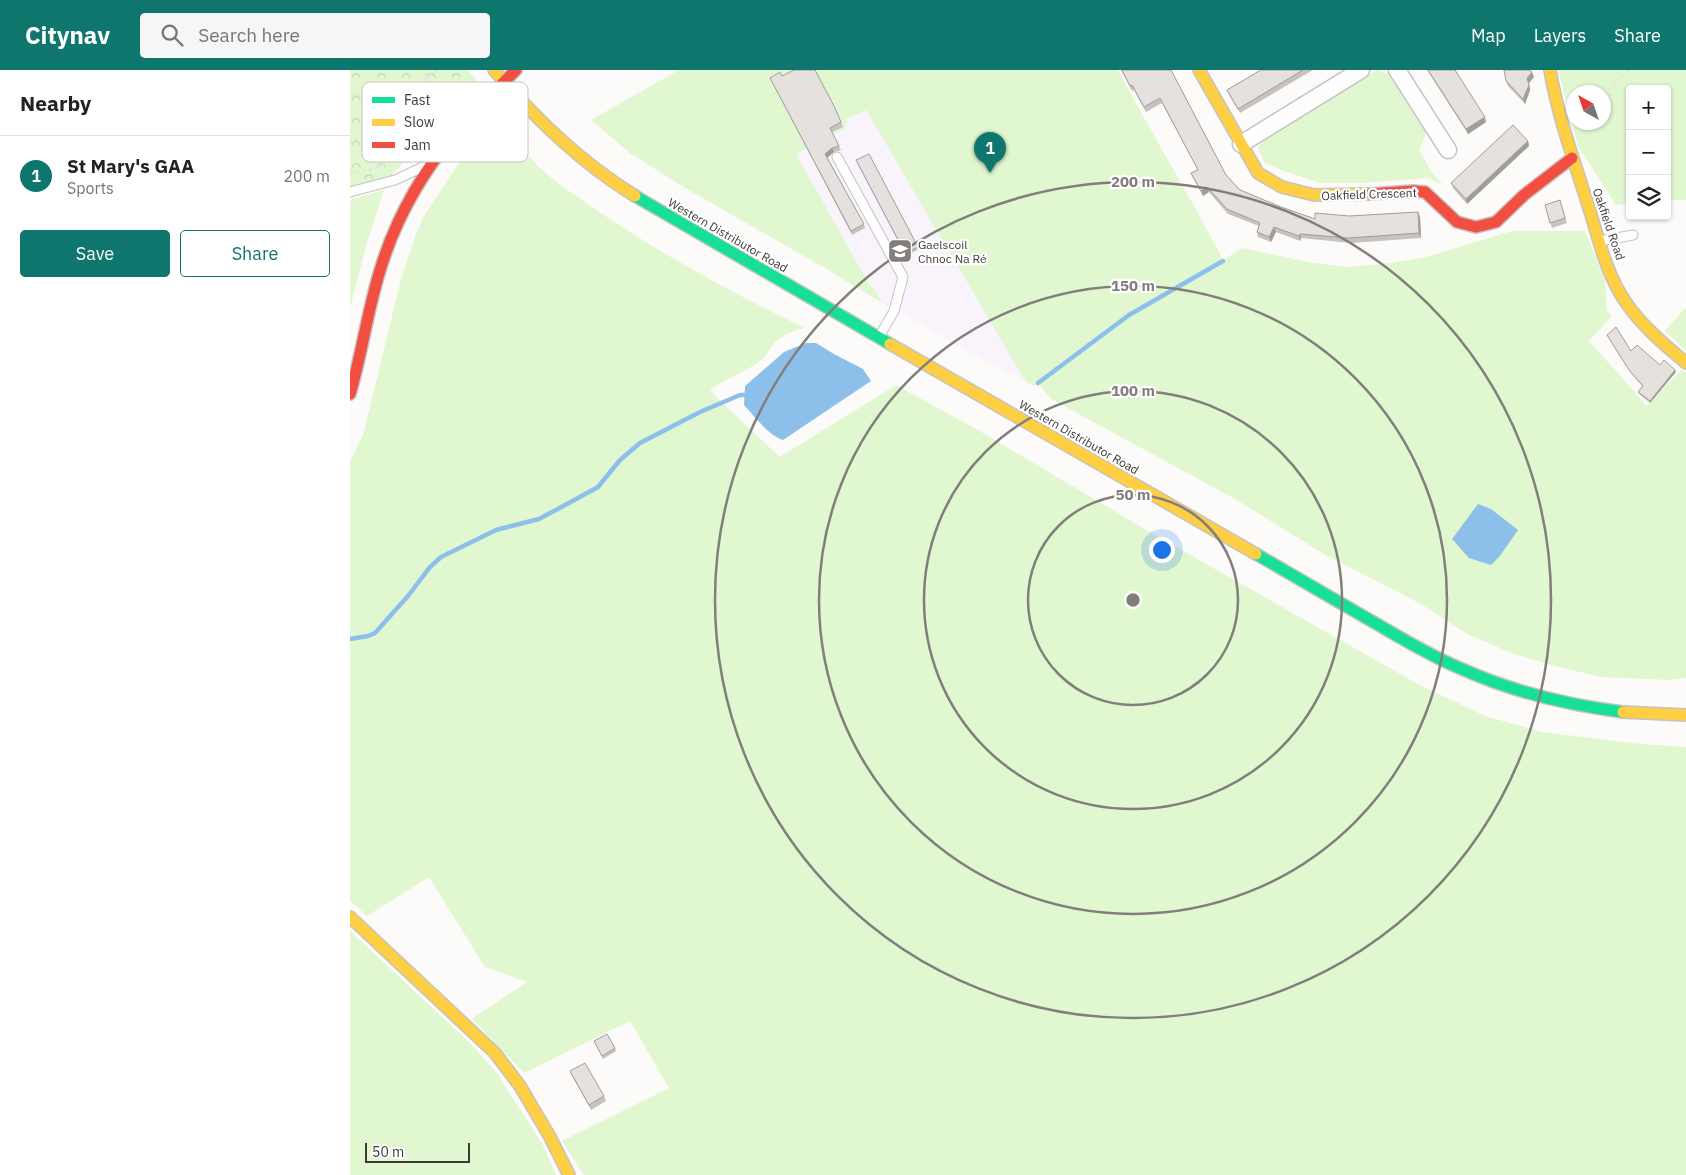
<!DOCTYPE html>
<html lang="en">
<head>
<meta charset="utf-8">
<style>
	:root { --surface:#fff; --page:#f6f6f6; --text:#222; --muted:#767676; --line:#e0e0e0; --accent:#0f766e }
	body { margin:0; font-family:"IBM Plex Sans",sans-serif; background:var(--page); color:var(--text) }
	.controls { position:absolute; right:15px; top:15px; display:grid; overflow:hidden; border-radius:5px; box-shadow:0 1px 4px #0004 }
	.controls button { width:45px; height:45px; display:grid; place-items:center; padding:0; border:0; border-bottom:1px solid var(--line); background:var(--surface); color:var(--text); font:25px sans-serif }
	.compass { position:absolute; left:1216px; top:15px; width:45px; height:45px; border-radius:50%; background:var(--surface); box-shadow:0 1px 4px #0004; rotate:320deg }
	.scale { position:absolute; left:15px; bottom:12px; width:105px; box-sizing:border-box; padding-left:5px; border:2px solid #3e3a37; border-top:0; font-size:14px; line-height:18px; white-space:nowrap; color:#3e3a37; -webkit-text-stroke:4px #fff; paint-order:stroke }
	.you { position:absolute; left:811px; top:479px; width:18px; height:18px; margin:-12px; border:4px solid #fff; border-radius:50%; background:#1a73e8; box-shadow:0 0 0 8px #1a73e833 }
	.badge { display:grid; place-items:center; width:32px; height:32px; border-radius:50%; background:var(--accent); color:#fff; font-size:16px; font-weight:700 }
	.pin { position:absolute; translate:-50% -41px; filter:drop-shadow(0 1px 2px #0008) }
	.pin::after { content:''; position:absolute; top:26px; width:18px; height:15px; background:inherit; clip-path:polygon(0 0,100% 0,50% 100%) }
	.list { margin:0; padding:0; list-style:none }
	h2 { display:flex; justify-content:space-between; align-items:center; height:65px; margin:0; padding:0 20px; font-size:21px }
	h2 small { font-size:16px; font-weight:400; color:var(--muted) }
	.list li { display:grid; grid-template-columns:32px 1fr auto; gap:15px; align-items:center; box-sizing:border-box; height:80px; padding:0 20px; border-top:1px solid var(--line) }
	.list b { display:block; font-size:19px; white-space:nowrap }
	.list p { margin:0; font-size:16px; white-space:nowrap; color:var(--muted) }
	.list em { font-size:16px; font-style:normal; color:var(--muted) }
	.actions { display:flex; gap:10px; padding:15px 20px }
	.actions a { flex:1; padding:11px 0; border:1px solid var(--accent); border-radius:5px; text-align:center; font-size:18px; color:var(--accent) }
	.actions .main { background:var(--accent); color:#fff }
	.icon { flex:none; width:28px; height:28px; fill:none; stroke:currentColor; stroke-width:2; stroke-linecap:round; stroke-linejoin:round }
	.map { position:relative; flex:none; width:1336px; height:1105px; overflow:hidden }
	header { display:flex; align-items:center; gap:30px; box-sizing:border-box; height:70px; padding:0 25px; background:var(--accent); color:#fff }
	header strong { font-size:24px }
	nav { display:flex; gap:28px; margin-inline-start:auto; font-size:18px }
	.search { width:350px; height:45px; background:var(--page); display:flex; align-items:center; gap:12px; box-sizing:border-box; padding:0 18px; border-radius:5px; color:var(--muted); font-size:19px }
	main { display:flex }
	aside { flex:1; background:var(--surface) }
	.map>svg:first-child { display:block }
	.education { fill:#f9f4fc }
	.grass { fill:#e0f7d0; fill-rule:evenodd }
	.park { fill:url(#park-crowns) }
	.water { fill:#8cc0ea }
	.lines { fill:none; stroke-linecap:round; stroke-linejoin:round }
	.stream { stroke:#8cc0ea; stroke-width:4.5 }
	.lane-casing { stroke:#c5c2c0; stroke-width:11 }
	.street-casing { stroke:#c5c2c0; stroke-width:19 }
	.fast-casing { stroke:#c5c2c0; stroke-width:14 }
	.slow-casing { stroke:#c5c2c0; stroke-width:14 }
	.jam-casing { stroke:#c5c2c0; stroke-width:14 }
	.path { stroke:#e4e3e3; stroke-width:2.5; stroke-dasharray:2.5 4; stroke-linecap:butt }
	.lane { stroke:#fffefe; stroke-width:9 }
	.street { stroke:#fffefe; stroke-width:16 }
	.fast { stroke:#16e098; stroke-width:11 }
	.slow { stroke:#ffcf43; stroke-width:11 }
	.jam { stroke:#f24e42; stroke-width:11 }
	.wall { fill:#c5c2bf }
	.shaded-wall { fill:#a09e9b }
	.building { fill:#e5e1de; stroke:#a09e9b }
	.ring { fill:none; stroke:#817e7b; stroke-width:2.5 }
	.labels { text-anchor:middle; dominant-baseline:central; stroke-width:4.5; stroke-linejoin:round; paint-order:stroke }
	.street-label { font-size:12px; fill:#3e3a37; stroke:#fff }
	.poi-label { font-size:12px; fill:#3e3a37; stroke:#fff; text-anchor:start }
	.key { fill:#fff; stroke:#c5c4c3; stroke-width:1 }
	.key-label { font-size:14px; fill:#3e3a37 }
	.centre { fill:#817e7b; stroke:#fff; stroke-width:2.5 }
	.ring-label { font-size:15px; text-anchor:middle; font-weight:bold; fill:#817e7b; stroke:#fff; stroke-width:4.5; stroke-linejoin:round; paint-order:stroke }
</style>
</head>
<body>
<header>
<strong>Citynav</strong>
<div class="search"><svg class="icon" aria-label="search" viewBox="0 0 24 24"><circle cx="10" cy="10" r="6"/><path d="M15 15l6 6"/></svg>Search here</div>
<nav><a>Map</a><a>Layers</a><a>Share</a></nav>
</header>
<main>
<aside>
<h2>Nearby<small></small></h2>
<ul class="list">
<li><span class="badge">1</span><div><b>St Mary's GAA</b><p>Sports</p></div><em>200 m</em></li>
</ul>
<div class="actions"><a class="main">Save</a><a>Share</a></div>
</aside>
<div class="map">
<svg width="1336" height="1105" viewBox="0 0 1336 1105">
	<defs>
		<pattern id="park-crowns" width="20" height="18" patternUnits="userSpaceOnUse" patternTransform="scale(1.25)"><rect width="20" height="18" fill="#e0f7d0"/><path d="M2 6a3 3 0 1 1 6 0M12 15a3 3 0 1 1 6 0" fill="none" stroke="#c1d4b3"/></pattern>
	</defs>
	<rect width="100%" height="100%" fill="#fdfbf9"/>
	<path class="education" d="M 516,39 L 615,208 L 676,312 L 619,282 L 555,245 L 544,241 L 534,234 L 515,207 L 445,84 L 494,59 L 498,48 Z"/>
	<path class="grass" d="M 329,0 L 768,0 C 802,64 840,126 873,190 L 892,178 L 963,193 L 998,197 L 1042,193 L 1076,187 L 1162,161 L 1235,161 L 1255,210 L 1257,240 L 1262,246 L 1239,271 L 1297,336 L 1332,299 L 1336,303 L 1336,608 L 1319,610 L 1251,607 L 1205,596 L 1164,584 L 1119,565 L 1071,534 L 974,484 L 885,429 L 701,329 L 688,313 L 684,316 L 676,312 L 516,40 L 498,48 L 494,59 L 446,84 L 515,207 L 534,234 L 473,197 L 330,115 L 280,83 L 241,50 Z
		M 1027,0 L 1038,4 L 1077,61 L 1069,80 L 1082,103 L 1094,116 L 1078,108 L 1013,113 L 971,113 L 931,100 L 914,92 L 908,78 L 913,71 Z
		M 1208,0 L 1336,0 L 1336,130 L 1317,130 L 1317,19 L 1280,19 L 1280,133 L 1266,135 L 1228,76 ZM 1224,22 L 1254,22 L 1254,52 L 1224,52 Z
		M 154,65 C 169,73 176,84 188,96 C 204,112 224,124 242,137 C 309,183 382,223 455,258 L 438,263 L 425,272 L 415,287 L 403,296 L 360,319 L 367,328 L 430,387 L 546,315 L 628,360 L 798,461 L 1068,614 L 1135,646 L 1192,662 L 1290,674 L 1336,677 L 1336,1105 L 234,1105 L 212,1071 L 319,1018 L 280,951 L 174,1003 L 122,949 L 177,912 L 135,897 L 79,807 L 17,846 L 0,831 L 0,392 L 14,362 L 51,209 L 65,167 L 74,146 L 117,81 L 128,75 L 150,75 Z
		M 34,120 L 17,173 L 0,238 L 0,130 Z
		M 1336,237 L 1336,281 L 1315,261 Z
		M 0,861 L 120,973 L 146,1002 L 193,1075 L 206,1105 L 0,1105 Z"/>
	<path class="park" d="M 0,0 L 118,0 L 127,11 L 41,106 L 0,118 Z"/>
	<path class="water" d="M 456,273 L 466,273 L 484,284 L 513,299 L 521,311 L 433,370 C 417,364 405,347 394,335 L 395,316 L 434,282 Z
		M 1128,434 L 1141,439 L 1168,460 L 1149,487 L 1141,495 L 1119,488 L 1102,469 Z"/>
	<g class="lines">
		<path class="stream" d="M 688,313 L 779,245 L 873,191
			M 0,569 L 18,566 L 25,563 L 58,526 L 80,497 L 91,487 L 146,460 L 189,449 L 217,434 L 248,417 L 270,390 L 290,373 L 350,342 L 390,325 L 400,325"/>
		<defs>
			<path id="lane" d="M 487,87 L 553,207 L 544,241 L 529,267
				M 0,122 L 45,110 L 73,97
				M 1250,171 L 1283,165"/>
			<path id="street" d="M 1047,0 L 1098,80
				M 891,74 L 1011,0"/>
			<path id="fast" d="M 285,126 L 540,274
				M 906,484 C 945,507 985,530 1025,553 C 1053,569 1082,587 1112,599 C 1163,622 1218,635 1273,642"/>
			<path id="slow" d="M 144,0 C 187,50 229,91 285,126
				M 849,0 L 908,103 L 932,117 L 964,125 L 1020,124
				M 1200,0 C 1208,47 1224,90 1238,135 C 1249,169 1256,205 1277,234 C 1293,257 1315,275 1336,293
				M 540,274 L 906,484
				M 1273,642 L 1336,645
				M 0,847 L 145,983 L 170,1016 L 200,1067 L 219,1105"/>
			<path id="jam" d="M 1020,124 L 1063,121 L 1075,122 L 1107,152 L 1126,157 L 1146,152 L 1174,125 L 1222,88
				M 0,324 C 13,280 18,235 33,191 C 49,142 76,97 110,57 C 128,37 147,19 166,0"/>
		</defs>
		<use href="#lane" class="lane-casing"/>
		<use href="#street" class="street-casing"/>
		<use href="#fast" class="fast-casing"/>
		<use href="#slow" class="slow-casing"/>
		<use href="#jam" class="jam-casing"/>
		<path class="path" d="M 87,0 L 86,2 L 77,7 L 95,24 L 103,39
			M 1254,25 L 1279,0
			M 0,74 L 47,36 L 77,7 L 73,0
			M 0,103 L 30,97 L 64,77 L 77,67"/>
		<use href="#lane" class="lane"/>
		<use href="#street" class="street"/>
		<use href="#fast" class="fast"/>
		<use href="#slow" class="slow"/>
		<use href="#jam" class="jam"/>
	</g>
	<path class="wall" d="M 771,0 L 821,0 L 876,105 L 890,120 L 931,137 L 965,149 L 1068,142 L 1070,147 L 1071,168 L 1001,173 L 951,168 L 950,171 L 926,162 L 921,172 L 908,167 L 907,162 L 909,156 L 878,144 L 859,122 L 853,126 L 843,108 L 841,103 L 848,100 L 812,33 L 796,42 L 784,20 L 782,21 Z
		M 911,0 L 963,0 L 890,43 L 879,25 L 877,20 Z
		M 1077,0 L 1105,0 L 1136,52 L 1118,64 Z
		M 432,6 L 484,36 L 493,57 L 482,62 L 491,80 L 484,82 L 477,87 L 514,154 L 515,158 L 502,165 L 420,8 Z
		M 1184,7 L 1179,13 L 1180,20 L 1175,34 L 1158,16 L 1156,11 Z
		M 1178,71 L 1179,76 L 1117,134 L 1103,118 L 1101,113 Z
		M 507,93 L 568,177 L 569,179 L 556,186 Z
		M 1210,130 L 1217,153 L 1202,158 L 1195,135 Z
		M 1257,265 L 1281,281 L 1310,295 L 1325,300 L 1326,302 L 1300,333 L 1289,324 L 1288,322 L 1292,316 L 1280,302 Z
		M 244,971 L 265,978 L 266,981 L 253,989 Z
		M 220,1001 L 254,1026 L 256,1031 L 241,1040 L 222,1006 Z"/>
	<path class="shaded-wall" d="M 1182,2 L 1184,7 L 1179,13 L 1180,20 L 1175,34 L 1173,29 L 1177,8 Z
		M 1135,47 L 1136,52 L 1118,64 L 1116,59 Z
		M 1178,71 L 1179,76 L 1117,134 L 1116,129 Z
		M 482,78 L 484,82 L 477,88 L 475,84 Z
		M 857,117 L 859,122 L 853,126 L 851,121 Z
		M 1068,142 L 1070,147 L 1071,168 L 1069,163 Z
		M 924,157 L 926,162 L 921,172 L 919,167 Z
		M 950,164 L 951,168 L 950,171 L 949,166 Z
		M 1325,300 L 1326,302 L 1300,333 L 1300,331 Z"/>
	<path class="building" d="M 444,0 L 465,0 L 484,36 L 491,52 L 480,58 L 489,76 L 482,78 L 475,84 L 514,154 L 501,161 L 420,8 L 430,2 L 432,6 Z
		M 772,0 L 821,0 L 876,105 L 890,120 L 931,137 L 965,149 L 965,143 L 999,146 L 1068,142 L 1069,163 L 999,168 L 950,164 L 949,166 L 924,157 L 919,167 L 907,162 L 910,153 L 877,139 L 857,117 L 851,121 L 841,103 L 848,100 L 810,28 L 794,37 L 782,15 L 780,16 Z
		M 911,0 L 953,0 L 888,39 L 877,20 Z
		M 1078,0 L 1105,0 L 1135,47 L 1116,59 Z
		M 1154,0 L 1179,0 L 1182,2 L 1177,8 L 1179,15 L 1173,29 L 1156,11 Z
		M 1163,55 L 1178,71 L 1116,129 L 1101,113 Z
		M 519,84 L 568,177 L 555,183 L 506,90 Z
		M 1210,130 L 1215,148 L 1200,153 L 1195,135 Z
		M 1266,257 L 1281,281 L 1287,275 L 1310,295 L 1314,290 L 1325,300 L 1300,331 L 1288,322 L 1293,316 L 1279,300 L 1257,265 Z
		M 257,964 L 265,978 L 252,986 L 244,971 Z
		M 235,993 L 254,1026 L 239,1035 L 220,1001 Z"/>
	<g class="ring">
		<circle cx="783" cy="530" r="105"/>
		<circle cx="783" cy="530" r="209"/>
		<circle cx="783" cy="530" r="314"/>
		<circle cx="783" cy="530" r="418"/>
	</g>
	<defs>
		<symbol id="school-square" viewBox="-11 -11 22 22"><rect x="-9" y="-9" width="18" height="18" rx="4" fill="#817e7b" stroke="#fff"/><path d="M0-5L7-2L0 1L-7-2ZM-4 1L0 2.5L4 1V4Q0 6-4 4Z" fill="#fff"/></symbol>
	</defs>
	<g fill-rule="evenodd">
		<use href="#school-square" x="536" y="167" width="28" height="28"/>
	</g>
	<g class="labels">
		<g class="street-label">
			<text transform="translate(1019 124) rotate(-2)">Oakfield Crescent</text>
			<text transform="translate(1259 154) rotate(71)">Oakfield Road</text>
			<text transform="translate(378 165) rotate(30)">Western Distributor Road</text>
			<text transform="translate(729 367) rotate(30)">Western Distributor Road</text>
		</g>
		<g class="poi-label">
			<text x="568" y="174">Gaelscoil<tspan x="568" dy="14">Chnoc Na Ré</tspan></text>
		</g>
	</g>
	<rect x="12" y="12" width="166" height="80" rx="8" class="key"/>
	<rect x="22" y="27" width="23" height="6" fill="#16e098"/>
	<rect x="22" y="49" width="23" height="7" fill="#ffcf43"/>
	<rect x="22" y="72" width="23" height="6" fill="#f24e42"/>
	<g class="key-label">
		<text x="54" y="35">Fast</text>
		<text x="54" y="57">Slow</text>
		<text x="54" y="80">Jam</text>
	</g>
	<circle cx="783" cy="530" r="8" class="centre"/>
	<g class="ring-label">
		<text x="783" y="117">200 m</text>
		<text x="783" y="221">150 m</text>
		<text x="783" y="326">100 m</text>
		<text x="783" y="430">50 m</text>
	</g>
</svg>
<div class="controls">
<button>+</button>
<button>−</button>
<button><svg class="icon" aria-label="layers" viewBox="0 0 24 24"><path d="M12 4l9 5-9 5-9-5zM3 14l9 5 9-5"/></svg></button>
</div>
<svg class="compass" viewBox="-18 -18 36 36"><path d="M0-13l5 13h-10z" fill="#e53935"/><path d="M0 13l5-13h-10z" fill="#767676"/></svg>
<div class="scale">50 m</div>
<div class="you"></div>
<div class="pin badge" style="left:640px;top:103px">1</div>
</div>
</main>
</body>
</html>
